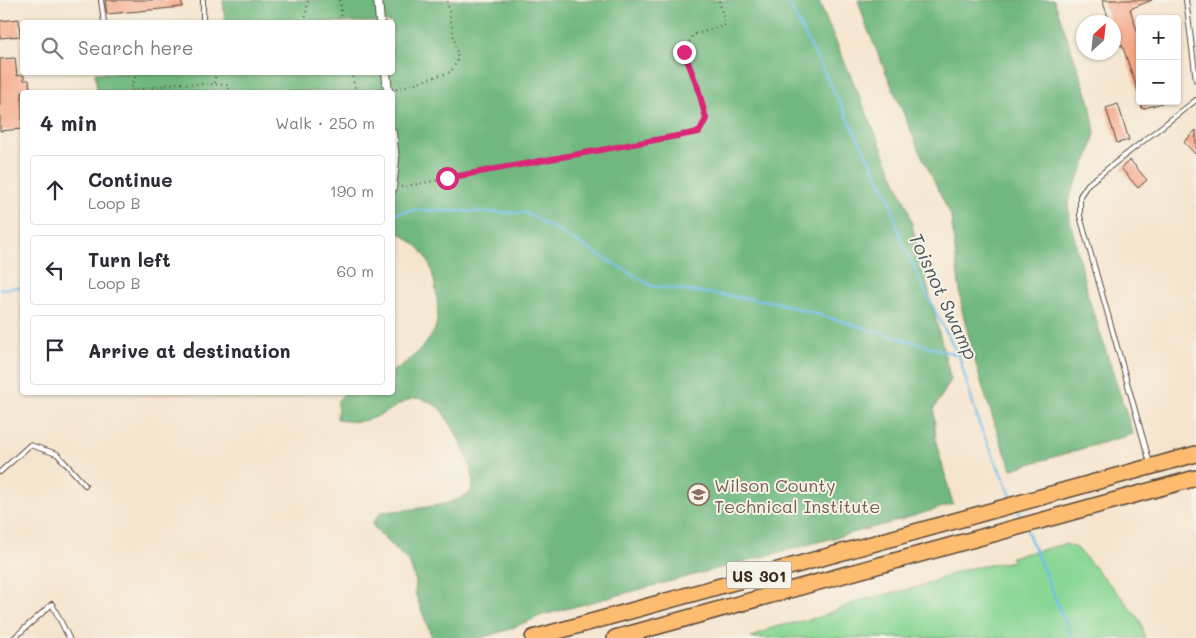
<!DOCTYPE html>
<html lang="en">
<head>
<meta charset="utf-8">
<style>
	:root { --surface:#fff; --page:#f7f7f7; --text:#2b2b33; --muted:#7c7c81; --line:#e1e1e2 }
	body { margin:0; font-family:Mali,sans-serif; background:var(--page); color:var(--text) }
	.controls { position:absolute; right:15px; top:15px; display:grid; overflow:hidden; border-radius:5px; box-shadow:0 1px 4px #0004 }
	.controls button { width:45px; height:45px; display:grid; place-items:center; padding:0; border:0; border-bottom:1px solid var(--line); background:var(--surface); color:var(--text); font:25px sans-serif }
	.compass { position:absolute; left:1076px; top:15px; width:45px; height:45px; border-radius:50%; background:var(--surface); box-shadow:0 1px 4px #0004; rotate:27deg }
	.stop { position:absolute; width:15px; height:15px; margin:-11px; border:4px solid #db2777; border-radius:50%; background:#fff }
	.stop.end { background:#db2777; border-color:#fff; box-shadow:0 1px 5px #0008 }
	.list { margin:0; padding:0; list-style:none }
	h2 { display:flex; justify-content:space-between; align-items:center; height:65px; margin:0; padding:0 20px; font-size:21px }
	h2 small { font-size:16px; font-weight:400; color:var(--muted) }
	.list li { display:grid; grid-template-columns:32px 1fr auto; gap:15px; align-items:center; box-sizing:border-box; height:70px; margin:0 10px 10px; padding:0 10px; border:1px solid var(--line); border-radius:5px }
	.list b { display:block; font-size:19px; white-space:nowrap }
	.list p { margin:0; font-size:16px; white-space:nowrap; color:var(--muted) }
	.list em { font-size:16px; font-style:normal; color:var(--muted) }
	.icon { flex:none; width:28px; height:28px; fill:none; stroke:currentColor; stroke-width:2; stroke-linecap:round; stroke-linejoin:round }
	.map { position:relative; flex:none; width:1196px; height:638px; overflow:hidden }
	.search { position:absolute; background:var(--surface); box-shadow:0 1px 4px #0004; left:20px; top:20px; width:375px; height:55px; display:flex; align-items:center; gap:12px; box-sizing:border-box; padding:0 18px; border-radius:5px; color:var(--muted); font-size:19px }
	.panel { position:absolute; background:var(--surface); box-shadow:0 1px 4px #0004; left:20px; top:90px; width:375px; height:305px; border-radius:5px }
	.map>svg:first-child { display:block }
	.green { fill:#8ad796; stroke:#62805a }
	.forest { fill:#6fb87f; stroke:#55714e }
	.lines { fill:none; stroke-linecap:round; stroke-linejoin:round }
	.stream { stroke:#6ebfea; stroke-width:2.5 }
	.building { fill:#f5a686 }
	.lane-casing { stroke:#574639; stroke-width:6 }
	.street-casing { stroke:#574639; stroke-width:10 }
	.highway-casing { stroke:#574639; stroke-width:18 }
	.path { stroke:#574639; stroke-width:2; stroke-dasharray:1 4; stroke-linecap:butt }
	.lane { stroke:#fff; stroke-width:4 }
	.street { stroke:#fff; stroke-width:8 }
	.highway { stroke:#fdbc6f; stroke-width:15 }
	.route { stroke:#db2777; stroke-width:6 }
	.labels { text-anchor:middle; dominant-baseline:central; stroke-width:4; stroke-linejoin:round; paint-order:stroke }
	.shield { fill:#f7f3e8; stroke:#73665b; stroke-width:1 }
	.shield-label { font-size:16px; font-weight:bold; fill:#3b2a1e }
	.education-label { font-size:18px; fill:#785e54; stroke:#f7f3e8; text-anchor:start }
	.water-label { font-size:19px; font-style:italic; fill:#4a575b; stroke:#f7f3e8 }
</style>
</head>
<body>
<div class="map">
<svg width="1196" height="638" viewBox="0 0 1196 638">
	<rect width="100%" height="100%" fill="#f7f3e8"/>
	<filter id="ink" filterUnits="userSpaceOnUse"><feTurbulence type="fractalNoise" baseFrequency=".02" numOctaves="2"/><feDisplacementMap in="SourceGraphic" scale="10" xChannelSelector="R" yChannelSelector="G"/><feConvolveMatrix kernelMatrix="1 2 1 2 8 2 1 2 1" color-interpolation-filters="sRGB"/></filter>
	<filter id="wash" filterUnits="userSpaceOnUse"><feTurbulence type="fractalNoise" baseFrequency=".0096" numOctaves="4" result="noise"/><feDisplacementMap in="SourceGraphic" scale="20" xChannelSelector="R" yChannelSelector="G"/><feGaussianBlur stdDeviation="1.12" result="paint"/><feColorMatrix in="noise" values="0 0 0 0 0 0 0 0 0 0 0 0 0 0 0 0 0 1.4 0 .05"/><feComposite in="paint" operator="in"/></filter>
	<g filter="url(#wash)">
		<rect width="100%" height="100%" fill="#f5e5cf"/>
		<path class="green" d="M 1065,544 L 1077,548 L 1123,599 L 1141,622 L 1145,638 L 750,638 L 771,628 L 816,618 L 862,600 L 918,587 L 965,569 L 1014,561 L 1011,557 Z"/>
		<path class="forest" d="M 223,0 L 818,0 L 908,209 L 951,380 L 934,409 L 936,442 L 953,504 L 890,523 L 543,615 L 507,630 L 481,638 L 432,638 L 415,593 L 416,582 L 409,562 L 376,530 L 372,524 L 381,512 C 403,510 452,507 469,493 C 484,481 451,422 441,410 C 437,405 428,401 422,399 C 403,392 377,432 337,419 L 338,400 L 345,393 L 392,392 L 393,371 C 408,362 426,347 434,331 C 442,315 435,274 427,259 C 421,246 404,236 393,229 L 392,92 L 97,92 L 95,73 L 392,72 L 392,22 L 225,22 Z
			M 858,0 L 1054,0 L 1090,103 L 1095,133 L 1089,155 L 1068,200 L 1069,215 L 1088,296 L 1133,434 L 1012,469 L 1001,443 L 979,376 L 962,310 L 951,216 L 919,150 L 867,28 Z"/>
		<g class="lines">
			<path class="stream" d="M 787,0 L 890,200 L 901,240 L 940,321 L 959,356 L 979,424 L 1012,498
				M 392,214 L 414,210 L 527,213 L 652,286 L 775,302 L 958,355
				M 0,289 L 22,287
				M 1018,510 L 1023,521
				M 1027,531 L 1072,638"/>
		</g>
		<g id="blocks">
			<path class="building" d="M 105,0 L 182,0 L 182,7 L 107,14 Z
				M 1102,0 L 1152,0 L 1130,9 L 1140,40 L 1140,97 L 1122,45 L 1118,46 L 1114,34 L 1114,22 L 1110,22 Z
				M 19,19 L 20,36 L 0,38 L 0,21 Z
				M 15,58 L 17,76 L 24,75 L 24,80 L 29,80 L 30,92 L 22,92 L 22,129 L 0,131 L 0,59 Z
				M 1140,101 L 1162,101 L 1162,103 L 1142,109 Z
				M 1118,104 L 1129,140 L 1117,143 L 1106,108 Z
				M 1196,130 L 1196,155 L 1184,142 Z
				M 1130,160 L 1147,180 L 1138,188 L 1121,168 Z"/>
		</g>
	</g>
	<g filter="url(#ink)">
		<use href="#blocks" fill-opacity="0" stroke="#574639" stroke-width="1"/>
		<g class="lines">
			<defs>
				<path id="lane" d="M 101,0 L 104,22
					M 203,0 L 203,22
					M 1186,0 L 1196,80
					M 1150,463 L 1080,216 L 1080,196 L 1088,184 L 1196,100
					M 0,472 L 30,445 L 57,454 L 85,485
					M 14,638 L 52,604 L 69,638"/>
				<path id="street" d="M 378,0 L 380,22
					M 386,72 L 388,92
					M 392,133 L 395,160 L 392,189"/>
				<path id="highway" d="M 533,638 L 1196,454
					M 615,638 L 1196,478"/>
			</defs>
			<use href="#lane" class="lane-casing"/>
			<use href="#street" class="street-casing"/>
			<use href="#highway" class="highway-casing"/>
			<path class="path" d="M 340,0 L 342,22
				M 305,22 L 308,0
				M 215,72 L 215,86
				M 351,72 L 356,92
				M 396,89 L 451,72 L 458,59 L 447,0
				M 132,91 L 176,83 L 228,85 L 229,92
				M 132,92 L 131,85 L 138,72
				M 401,187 L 699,132 L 706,119 L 698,89 L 684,52 L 693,35 L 725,25 L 719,0"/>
			<use href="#lane" class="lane"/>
			<use href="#street" class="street"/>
			<use href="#highway" class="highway"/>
		</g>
	</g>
	<g class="lines" filter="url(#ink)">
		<path class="route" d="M 447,178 L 699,132 L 706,119 L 698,88 L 684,52"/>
	</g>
	<defs>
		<symbol id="school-ring" viewBox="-11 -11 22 22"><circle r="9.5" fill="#f7f3e8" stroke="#8d6e63" stroke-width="1.5"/><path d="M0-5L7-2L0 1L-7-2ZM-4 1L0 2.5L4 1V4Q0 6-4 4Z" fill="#8d6e63"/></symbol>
	</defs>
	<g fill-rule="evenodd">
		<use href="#school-ring" x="686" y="482" width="25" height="25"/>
	</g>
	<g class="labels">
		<rect class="shield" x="726.5" y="561.5" width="65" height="27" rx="4"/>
		<g class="shield-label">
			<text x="759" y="575">US 301</text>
		</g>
		<g class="education-label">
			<text x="714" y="485">Wilson County<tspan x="714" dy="21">Technical Institute</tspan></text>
		</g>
		<g class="water-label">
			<text transform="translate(944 296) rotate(65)">Toisnot Swamp</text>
		</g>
	</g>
</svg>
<div class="controls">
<button>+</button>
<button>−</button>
</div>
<svg class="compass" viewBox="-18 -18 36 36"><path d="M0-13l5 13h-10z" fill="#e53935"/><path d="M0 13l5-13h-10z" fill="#7c7c81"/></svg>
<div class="stop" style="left:447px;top:178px"></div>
<div class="stop end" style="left:684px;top:52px"></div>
<div class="search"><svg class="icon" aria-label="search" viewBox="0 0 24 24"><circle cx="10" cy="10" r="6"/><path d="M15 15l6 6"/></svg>Search here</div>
<section class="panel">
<h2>4 min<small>Walk · 250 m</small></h2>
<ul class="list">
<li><svg class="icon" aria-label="ahead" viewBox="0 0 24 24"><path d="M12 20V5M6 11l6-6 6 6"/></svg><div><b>Continue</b><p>Loop B</p></div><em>190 m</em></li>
<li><svg class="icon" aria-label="left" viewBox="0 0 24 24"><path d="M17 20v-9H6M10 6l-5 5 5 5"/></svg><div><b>Turn left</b><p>Loop B</p></div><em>60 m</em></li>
<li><svg class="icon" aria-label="arrive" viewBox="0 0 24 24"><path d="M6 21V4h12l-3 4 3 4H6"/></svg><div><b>Arrive at destination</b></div></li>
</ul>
</section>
</div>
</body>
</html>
